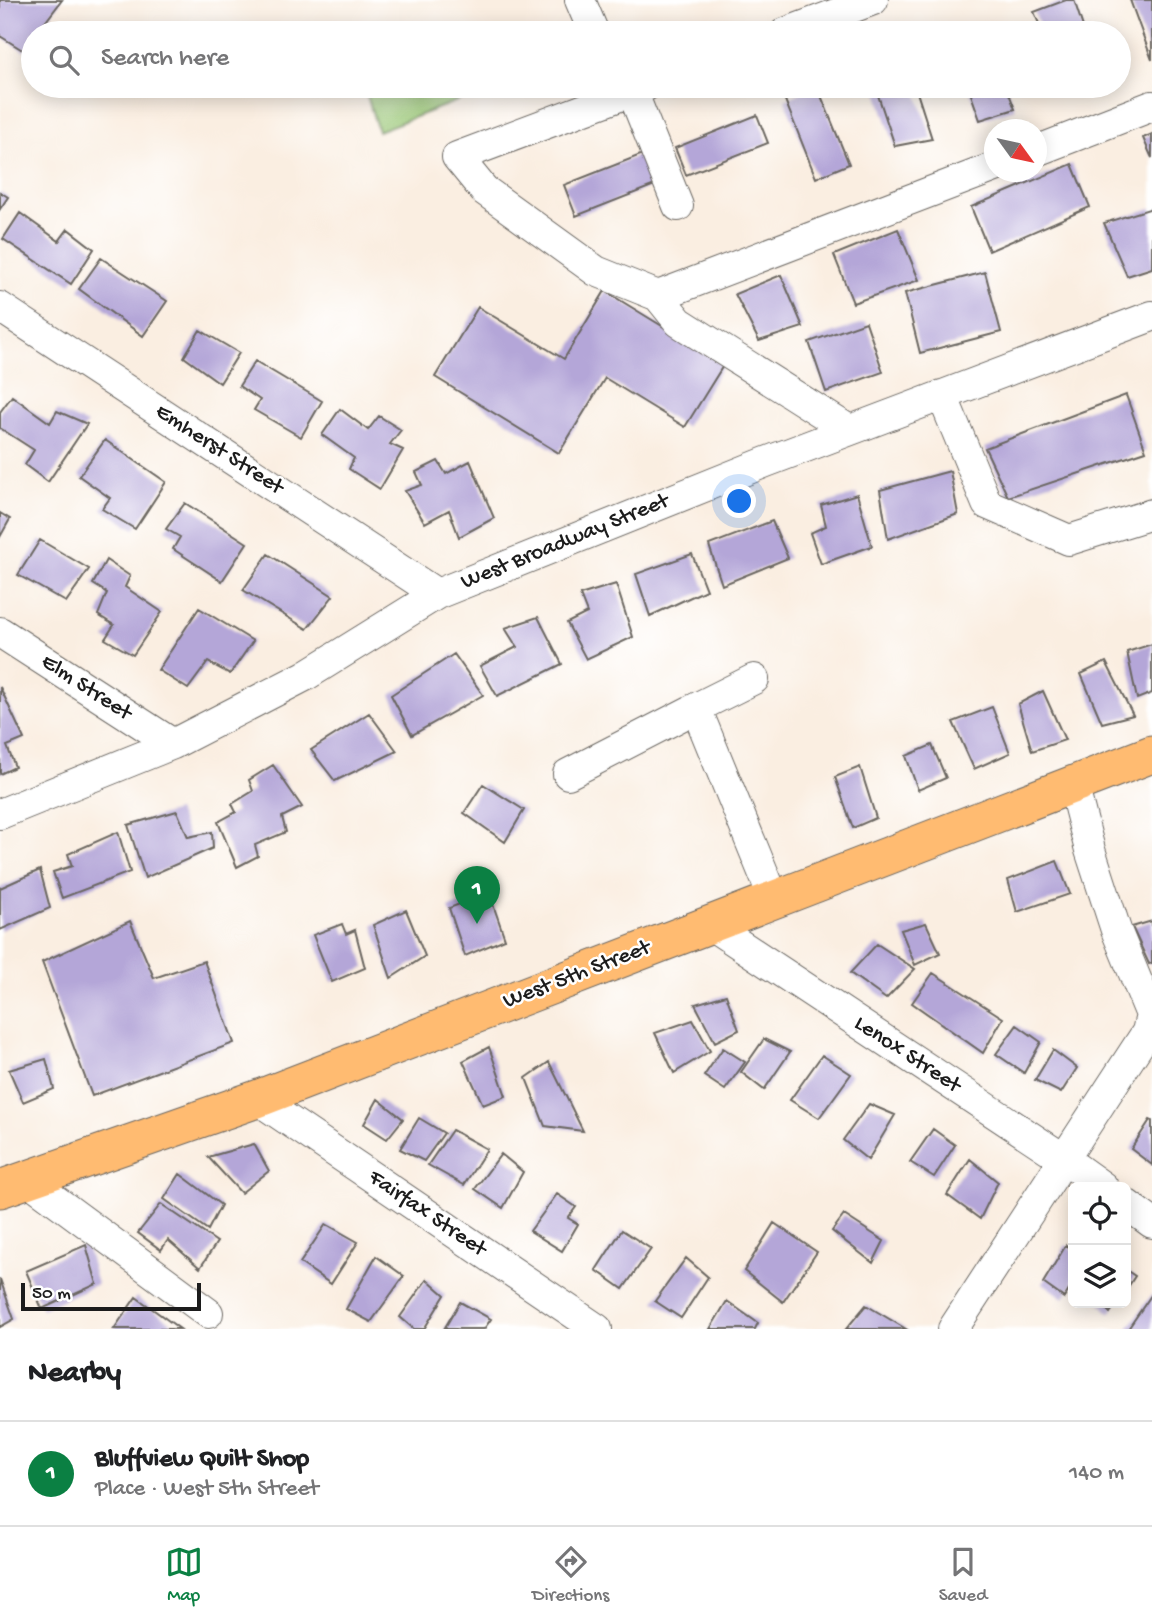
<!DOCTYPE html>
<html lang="en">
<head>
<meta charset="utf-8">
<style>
	:root { --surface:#fff; --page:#f6f6f6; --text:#202124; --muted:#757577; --line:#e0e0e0; --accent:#0b8043 }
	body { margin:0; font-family:"Gochi Hand",sans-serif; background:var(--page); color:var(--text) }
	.controls { position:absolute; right:21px; bottom:21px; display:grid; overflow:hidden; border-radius:10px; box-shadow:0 4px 18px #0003 }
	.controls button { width:63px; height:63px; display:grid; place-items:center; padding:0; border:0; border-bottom:2px solid var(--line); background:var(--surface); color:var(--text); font:35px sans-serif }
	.compass { position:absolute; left:984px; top:119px; width:63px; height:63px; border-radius:50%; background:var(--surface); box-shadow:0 4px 18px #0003; rotate:123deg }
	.scale { position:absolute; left:21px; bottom:18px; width:180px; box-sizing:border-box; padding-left:7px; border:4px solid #1c1c1c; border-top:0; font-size:19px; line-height:24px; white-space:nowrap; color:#1c1c1c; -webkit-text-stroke:5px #fff; paint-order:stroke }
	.you { position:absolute; left:740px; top:502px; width:24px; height:24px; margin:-18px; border:5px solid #fff; border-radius:50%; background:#1a73e8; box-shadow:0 0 0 10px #1a73e833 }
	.badge { display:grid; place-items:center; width:46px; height:46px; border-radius:50%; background:var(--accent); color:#fff; font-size:23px; font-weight:700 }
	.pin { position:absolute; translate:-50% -58px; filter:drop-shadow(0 2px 4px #0008) }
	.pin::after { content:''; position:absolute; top:37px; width:24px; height:21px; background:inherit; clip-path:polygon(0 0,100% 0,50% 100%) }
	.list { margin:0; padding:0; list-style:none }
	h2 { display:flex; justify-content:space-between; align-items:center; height:91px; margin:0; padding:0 28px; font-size:30px }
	h2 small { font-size:23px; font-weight:400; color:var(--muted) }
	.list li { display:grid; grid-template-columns:46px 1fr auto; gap:21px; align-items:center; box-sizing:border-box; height:105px; padding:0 28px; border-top:2px solid var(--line) }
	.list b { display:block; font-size:26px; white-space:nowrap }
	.list p { margin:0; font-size:23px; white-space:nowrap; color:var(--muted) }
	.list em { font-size:23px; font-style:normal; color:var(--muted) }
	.icon { flex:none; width:38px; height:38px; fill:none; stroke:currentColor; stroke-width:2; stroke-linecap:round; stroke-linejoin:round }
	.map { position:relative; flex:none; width:1152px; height:1329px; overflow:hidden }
	.search { position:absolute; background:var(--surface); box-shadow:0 4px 18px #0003; left:21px; right:21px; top:21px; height:77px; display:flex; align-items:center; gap:18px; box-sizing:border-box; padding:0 24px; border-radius:38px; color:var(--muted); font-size:26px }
	.sheet { height:196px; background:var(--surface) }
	nav { display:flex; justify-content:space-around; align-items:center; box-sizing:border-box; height:98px; border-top:2px solid var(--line); background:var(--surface); font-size:19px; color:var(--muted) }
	nav a { display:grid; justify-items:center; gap:4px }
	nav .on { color:var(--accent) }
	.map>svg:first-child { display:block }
	.green { fill:#99c674; stroke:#5a7148; stroke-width:2 }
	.building { fill:#b4a6d8 }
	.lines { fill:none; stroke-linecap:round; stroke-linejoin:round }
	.minor-casing { stroke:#6a6661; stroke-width:32 }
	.major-casing { stroke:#6a6661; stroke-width:39 }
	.minor { stroke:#fff; stroke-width:30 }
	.major { stroke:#ffbb71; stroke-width:37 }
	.labels { text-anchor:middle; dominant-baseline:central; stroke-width:5; stroke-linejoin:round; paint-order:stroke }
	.street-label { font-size:23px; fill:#1c1c1c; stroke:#fff }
</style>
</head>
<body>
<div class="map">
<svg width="1152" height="1329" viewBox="0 0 1152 1329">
	<rect width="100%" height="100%" fill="#fff"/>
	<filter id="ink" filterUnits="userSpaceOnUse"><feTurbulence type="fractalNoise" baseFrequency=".0143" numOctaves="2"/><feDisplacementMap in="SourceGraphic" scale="14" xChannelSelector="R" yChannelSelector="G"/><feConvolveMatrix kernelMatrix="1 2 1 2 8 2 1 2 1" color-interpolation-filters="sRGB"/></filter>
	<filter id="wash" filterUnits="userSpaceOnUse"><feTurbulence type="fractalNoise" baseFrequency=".00686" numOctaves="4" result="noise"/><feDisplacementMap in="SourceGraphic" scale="28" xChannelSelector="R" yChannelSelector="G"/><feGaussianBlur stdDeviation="1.57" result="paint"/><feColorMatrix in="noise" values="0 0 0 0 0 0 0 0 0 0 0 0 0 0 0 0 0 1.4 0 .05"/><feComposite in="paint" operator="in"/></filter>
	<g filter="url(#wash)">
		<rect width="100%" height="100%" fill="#faeee1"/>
		<path class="green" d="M 364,86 L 465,86 L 468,97 L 378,131 Z"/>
		<g id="blocks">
			<path class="building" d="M 0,0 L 62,0 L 37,33 L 33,33 L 33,38 L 24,51 L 0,36 Z
				M 1066,0 L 1074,0 L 1085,33 L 1043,33 L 1034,12 Z
				M 1130,0 L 1152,0 L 1152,60 Z
				M 817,86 L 849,164 L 816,178 L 785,100 Z
				M 875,86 L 915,86 L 932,139 L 895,146 Z
				M 968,86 L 1006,86 L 1015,109 L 980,120 Z
				M 1067,86 L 1084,86 L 1069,92 Z
				M 757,115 L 768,143 L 686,175 L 675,148 Z
				M 1152,134 L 1152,158 L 1143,138 Z
				M 648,152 L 660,183 L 576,216 L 564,185 Z
				M 1072,164 L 1090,207 L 989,251 L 971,207 Z
				M 0,192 L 8,197 L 0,209 Z
				M 1152,208 L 1152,268 L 1127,276 L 1104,223 Z
				M 20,213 L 59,241 L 68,229 L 94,249 L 71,284 L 3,239 Z
				M 898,229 L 919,280 L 853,303 L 834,255 Z
				M 101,258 L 167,301 L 143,336 L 79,289 Z
				M 985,272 L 1001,332 L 920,353 L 905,293 Z
				M 781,275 L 803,327 L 759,341 L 735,294 Z
				M 605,291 L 724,364 L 685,427 L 605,378 L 559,453 L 435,377 L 478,307 L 564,359 Z
				M 866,322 L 883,372 L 826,392 L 809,342 Z
				M 200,330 L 239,353 L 220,383 L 184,357 Z
				M 255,361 L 322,401 L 301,437 L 254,410 L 260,400 L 239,386 Z
				M 1126,395 L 1146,451 L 1008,497 L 985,448 Z
				M 12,396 L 50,423 L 57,411 L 87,424 L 48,482 L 25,465 L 34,450 L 0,428 L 0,412 Z
				M 340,409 L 368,430 L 379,416 L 401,430 L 390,444 L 403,450 L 380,489 L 349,469 L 354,458 L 322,435 Z
				M 105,440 L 166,482 L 135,529 L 102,509 L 110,498 L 79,476 Z
				M 438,461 L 446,474 L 470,461 L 494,518 L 459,537 L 449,510 L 425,523 L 405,491 L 422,485 L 416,472 Z
				M 950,471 L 958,514 L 888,539 L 880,490 Z
				M 857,494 L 872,546 L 821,564 L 810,533 L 826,526 L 821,505 Z
				M 185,503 L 247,543 L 222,581 L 173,549 L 180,537 L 166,529 Z
				M 0,513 L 10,519 L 0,537 Z
				M 772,521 L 788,558 L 722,585 L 709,545 Z
				M 40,540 L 89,569 L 66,602 L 18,575 Z
				M 268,554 L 333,596 L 307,629 L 243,590 Z
				M 692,554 L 706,590 L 650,616 L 636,574 Z
				M 106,560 L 130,576 L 125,587 L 162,612 L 133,655 L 105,639 L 114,625 L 98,615 L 107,593 L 93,584 Z
				M 616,584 L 633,637 L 586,659 L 567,623 L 587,613 L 580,595 Z
				M 199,608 L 253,641 L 230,674 L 208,662 L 188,689 L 158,670 Z
				M 538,617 L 562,664 L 497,696 L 480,666 L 517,647 L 505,628 Z
				M 1152,644 L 1152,693 L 1137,699 L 1127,652 Z
				M 454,654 L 483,695 L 412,735 L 391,695 Z
				M 1106,662 L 1133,715 L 1102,723 L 1081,674 Z
				M 0,687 L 24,739 L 7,746 L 15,767 L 0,774 Z
				M 1043,691 L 1065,740 L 1032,751 L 1018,704 Z
				M 992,707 L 1010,753 L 974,769 L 953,722 Z
				M 369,713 L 397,751 L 335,781 L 311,750 Z
				M 932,745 L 946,778 L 918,790 L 906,756 Z
				M 273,765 L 302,807 L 282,817 L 286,832 L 255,845 L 258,856 L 237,867 L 218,822 L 236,812 L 232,804 L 253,791 L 249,780 Z
				M 860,767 L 876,818 L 853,828 L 835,777 Z
				M 483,784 L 524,810 L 505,842 L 464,813 Z
				M 177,811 L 188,837 L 212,832 L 213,848 L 145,878 L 128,825 Z
				M 118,832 L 130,872 L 62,898 L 53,872 L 72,866 L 68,854 Z
				M 1057,861 L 1070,894 L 1017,912 L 1008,880 Z
				M 40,870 L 50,908 L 0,930 L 0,888 Z
				M 489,893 L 505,939 L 465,956 L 449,908 Z
				M 406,910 L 425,956 L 391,978 L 373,925 Z
				M 130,921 L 154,978 L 204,961 L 234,1043 L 92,1096 L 42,962 Z
				M 1152,921 L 1152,963 L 1149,964 L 1132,927 Z
				M 926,923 L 940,953 L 915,965 L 901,930 Z
				M 342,924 L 346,934 L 355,930 L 365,968 L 332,982 L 313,935 Z
				M 877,944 L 915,969 L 886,999 L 850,973 Z
				M 933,973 L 1003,1018 L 983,1053 L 912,1003 Z
				M 726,995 L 739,1030 L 715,1042 L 695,1004 Z
				M 693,1020 L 710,1051 L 674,1073 L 655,1033 Z
				M 1017,1025 L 1041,1042 L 1024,1073 L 996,1054 Z
				M 764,1039 L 790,1052 L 764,1090 L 741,1072 Z
				M 489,1047 L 506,1096 L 483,1105 L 463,1061 Z
				M 723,1048 L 745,1062 L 725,1090 L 704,1076 Z
				M 1053,1050 L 1077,1068 L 1061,1093 L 1035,1080 Z
				M 822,1055 L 851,1074 L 819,1118 L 790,1100 Z
				M 46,1059 L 54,1089 L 23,1102 L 9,1070 Z
				M 549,1062 L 583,1131 L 545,1126 L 526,1078 Z
				M 378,1099 L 403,1119 L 387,1139 L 364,1124 Z
				M 869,1104 L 895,1115 L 868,1160 L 843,1140 Z
				M 419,1118 L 444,1133 L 424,1161 L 400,1149 Z
				M 1150,1120 L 1152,1121 L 1152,1165 L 1131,1149 Z
				M 933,1129 L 955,1145 L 934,1177 L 910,1162 Z
				M 452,1130 L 487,1149 L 464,1185 L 428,1165 Z
				M 254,1144 L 269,1171 L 241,1193 L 208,1157 Z
				M 501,1154 L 523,1172 L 503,1208 L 475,1189 Z
				M 970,1159 L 998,1182 L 980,1219 L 947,1195 Z
				M 180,1174 L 221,1205 L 208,1230 L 164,1199 Z
				M 557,1194 L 576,1207 L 568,1218 L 578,1224 L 562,1251 L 530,1231 Z
				M 161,1204 L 217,1242 L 200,1268 L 168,1240 L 161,1250 L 138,1233 Z
				M 844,1215 L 884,1241 L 873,1263 L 832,1231 Z
				M 774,1223 L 817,1252 L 783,1302 L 744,1271 Z
				M 326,1224 L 358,1242 L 331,1284 L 300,1263 Z
				M 622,1230 L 651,1249 L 623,1289 L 596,1270 Z
				M 86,1245 L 97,1284 L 42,1309 L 26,1271 Z
				M 1066,1245 L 1073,1250 L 1073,1284 L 1064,1298 L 1043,1283 Z
				M 376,1256 L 404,1276 L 371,1322 L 346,1309 Z
				M 686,1258 L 708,1277 L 681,1318 L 655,1301 Z
				M 1126,1270 L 1135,1276 L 1126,1290 Z
				M 0,1279 L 14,1319 L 0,1327 Z
				M 427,1279 L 445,1295 L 424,1329 L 414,1329 L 400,1317 Z
				M 1152,1294 L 1152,1329 L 1128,1329 Z
				M 136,1297 L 180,1329 L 114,1329 Z
				M 727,1301 L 758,1323 L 755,1329 L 710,1329 Z
				M 460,1302 L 491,1319 L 484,1329 L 444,1329 Z
				M 1100,1303 L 1117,1303 L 1110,1313 Z
				M 866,1305 L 906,1329 L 846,1329 Z"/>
		</g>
	</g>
	<g filter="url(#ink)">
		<use href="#blocks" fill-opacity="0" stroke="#6a6661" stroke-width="2"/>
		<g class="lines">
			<defs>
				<path id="minor" d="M 580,0 L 594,33
					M 785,33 L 873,0
					M 646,86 L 457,157 L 484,190 L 596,271 L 658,296 L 995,167
					M 632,91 L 678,206
					M 1036,151 L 1152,106
					M 658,296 L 679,322 L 849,430
					M 0,307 L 437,594
					M 942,395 L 987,504 L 1069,540 L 1152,514
					M 0,632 L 173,744
					M 696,708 L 754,679
					M 568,774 L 696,708 L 774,899
					M 0,814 L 173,744 L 305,676 L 437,594 L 766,462 L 1152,316
					M 709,924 L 1064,1159 L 1103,1187
					M 257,1099 L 597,1329
					M 28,1180 L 208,1313
					M 1126,1204 L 1152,1223
					M 953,1329 L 1147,1032 L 1151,1015 L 1116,930 L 1090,850 L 1073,784"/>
				<path id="major" d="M 0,1189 L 257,1099 L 1152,754"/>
			</defs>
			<use href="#minor" class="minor-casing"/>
			<use href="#major" class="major-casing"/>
			<use href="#minor" class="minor"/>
			<use href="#major" class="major"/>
		</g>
	</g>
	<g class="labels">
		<g class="street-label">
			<text transform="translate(219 450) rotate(33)">Emherst Street</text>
			<text transform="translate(565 542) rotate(-22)">West Broadway Street</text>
			<text transform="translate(86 688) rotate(33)">Elm Street</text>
			<text transform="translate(577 975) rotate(-21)">West 5th Street</text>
			<text transform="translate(907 1055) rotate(33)">Lenox Street</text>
			<text transform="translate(427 1214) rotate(34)">Fairfax Street</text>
		</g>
	</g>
</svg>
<div class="controls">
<button><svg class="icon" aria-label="locate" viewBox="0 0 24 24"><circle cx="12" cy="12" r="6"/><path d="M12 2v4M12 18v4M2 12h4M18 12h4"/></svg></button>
<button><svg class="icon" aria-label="layers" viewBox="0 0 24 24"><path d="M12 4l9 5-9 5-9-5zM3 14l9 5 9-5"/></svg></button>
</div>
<svg class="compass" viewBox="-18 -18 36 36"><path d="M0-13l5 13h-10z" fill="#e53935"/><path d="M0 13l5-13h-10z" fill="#757577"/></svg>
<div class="scale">50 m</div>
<div class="you"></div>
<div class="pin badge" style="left:477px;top:924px">1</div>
<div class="search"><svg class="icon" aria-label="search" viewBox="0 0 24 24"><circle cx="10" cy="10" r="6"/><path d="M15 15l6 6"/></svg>Search here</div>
</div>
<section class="sheet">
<h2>Nearby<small></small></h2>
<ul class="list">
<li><span class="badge">1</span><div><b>Bluffview Quilt Shop</b><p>Place · West 5th Street</p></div><em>140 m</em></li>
</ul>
</section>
<nav>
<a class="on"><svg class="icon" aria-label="map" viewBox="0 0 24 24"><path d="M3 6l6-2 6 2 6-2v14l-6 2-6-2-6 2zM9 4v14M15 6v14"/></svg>Map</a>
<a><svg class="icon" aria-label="directions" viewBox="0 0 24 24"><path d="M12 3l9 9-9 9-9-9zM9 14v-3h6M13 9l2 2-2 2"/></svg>Directions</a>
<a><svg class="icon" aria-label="saved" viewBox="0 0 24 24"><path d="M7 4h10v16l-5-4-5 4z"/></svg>Saved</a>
</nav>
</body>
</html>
